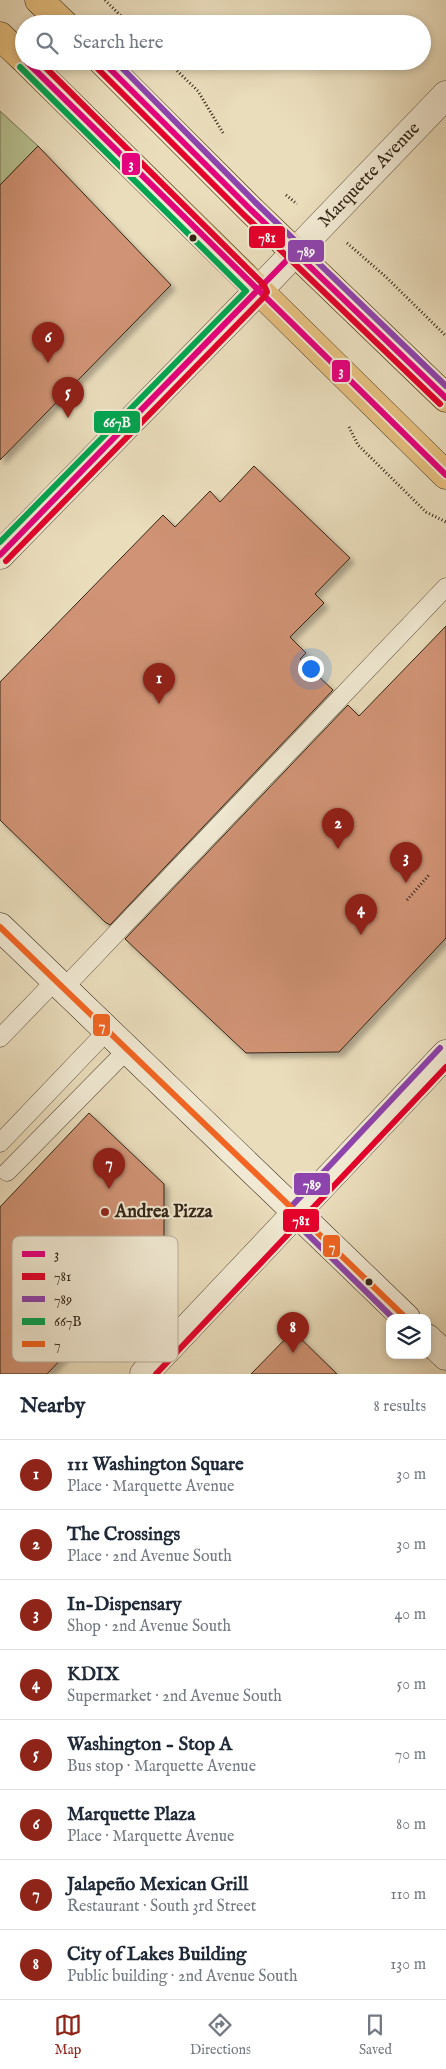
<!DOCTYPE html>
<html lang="en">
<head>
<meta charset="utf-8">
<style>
	:root { --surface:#fff; --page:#f6f6f7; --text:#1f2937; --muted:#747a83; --line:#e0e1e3; --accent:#8f2418 }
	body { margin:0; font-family:"IM FELL English",serif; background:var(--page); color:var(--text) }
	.controls { position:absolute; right:15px; bottom:15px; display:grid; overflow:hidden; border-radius:10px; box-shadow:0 2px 8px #0003 }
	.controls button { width:45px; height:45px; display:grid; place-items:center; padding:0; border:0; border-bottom:1px solid var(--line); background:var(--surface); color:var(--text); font:25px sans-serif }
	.you { position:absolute; left:310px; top:668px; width:18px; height:18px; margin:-12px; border:4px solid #fff; border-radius:50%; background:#1a73e8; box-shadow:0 0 0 8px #1a73e833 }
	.badge { display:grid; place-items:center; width:32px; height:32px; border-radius:50%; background:var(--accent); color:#fff; font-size:16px; font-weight:700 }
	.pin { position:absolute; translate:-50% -41px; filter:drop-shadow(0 1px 2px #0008) }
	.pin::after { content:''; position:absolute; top:26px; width:18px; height:15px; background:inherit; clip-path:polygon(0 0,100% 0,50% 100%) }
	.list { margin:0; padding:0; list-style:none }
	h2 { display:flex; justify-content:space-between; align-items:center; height:65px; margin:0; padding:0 20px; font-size:21px }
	h2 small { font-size:16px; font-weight:400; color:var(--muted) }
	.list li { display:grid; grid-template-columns:32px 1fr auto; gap:15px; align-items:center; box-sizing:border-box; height:70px; padding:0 20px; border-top:1px solid var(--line) }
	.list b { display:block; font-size:19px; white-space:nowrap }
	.list p { margin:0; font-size:16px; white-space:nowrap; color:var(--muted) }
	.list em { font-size:16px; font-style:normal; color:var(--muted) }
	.icon { flex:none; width:28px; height:28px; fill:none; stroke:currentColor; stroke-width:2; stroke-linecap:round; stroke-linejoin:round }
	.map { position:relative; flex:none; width:446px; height:1374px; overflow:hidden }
	.search { position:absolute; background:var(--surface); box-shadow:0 2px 8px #0003; left:15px; right:15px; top:15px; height:55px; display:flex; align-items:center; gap:12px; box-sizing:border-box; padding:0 18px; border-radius:28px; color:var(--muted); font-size:19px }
	.sheet { height:625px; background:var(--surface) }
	nav { display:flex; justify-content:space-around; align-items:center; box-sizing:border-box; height:70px; border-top:1px solid var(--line); background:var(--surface); font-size:14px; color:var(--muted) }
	nav a { display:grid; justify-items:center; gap:2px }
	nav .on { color:var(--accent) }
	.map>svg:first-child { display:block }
	.green { fill:#b7c191; stroke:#747354 }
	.building { fill:#d09374; stroke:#322516; filter:url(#shadow) }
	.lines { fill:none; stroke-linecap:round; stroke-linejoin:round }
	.service-casing { stroke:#605340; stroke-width:19 }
	.tertiary-casing { stroke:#605340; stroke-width:29 }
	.secondary-casing { stroke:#322516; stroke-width:29 }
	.primary-casing { stroke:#322516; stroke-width:29 }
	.path { stroke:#322516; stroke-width:3; stroke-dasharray:1 2.5; stroke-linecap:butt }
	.service { stroke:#f1e9d3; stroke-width:18 }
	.tertiary { stroke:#f1e9d3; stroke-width:28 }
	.secondary { stroke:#f1e9d3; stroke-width:28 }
	.primary { stroke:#e5be7e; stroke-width:28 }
	.bus-1-casing { stroke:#f1e9d3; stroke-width:10 }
	.bus-2-casing { stroke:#f1e9d3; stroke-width:10 }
	.bus-3-casing { stroke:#f1e9d3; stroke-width:10 }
	.bus-4-casing { stroke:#f1e9d3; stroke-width:10 }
	.bus-5-casing { stroke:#f1e9d3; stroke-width:10 }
	.bus-1 { stroke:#e5007d; stroke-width:6 }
	.bus-2 { stroke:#e4002b; stroke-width:6 }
	.bus-3 { stroke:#8e44ad; stroke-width:6 }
	.bus-4 { stroke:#00a651; stroke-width:6 }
	.bus-5 { stroke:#f26522; stroke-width:6 }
	.bus-dot { fill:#322516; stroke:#f1e9d3; stroke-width:2 }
	.poi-dot { fill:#8f2418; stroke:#f1e9d3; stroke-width:2 }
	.labels { text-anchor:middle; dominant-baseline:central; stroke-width:4; stroke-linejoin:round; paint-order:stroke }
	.street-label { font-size:18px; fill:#322516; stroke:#f1e9d3 }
	.poi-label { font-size:18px; font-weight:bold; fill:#322516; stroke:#f1e9d3; text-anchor:start }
	.key { fill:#f1e9d3; stroke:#b8ae9a; stroke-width:1 }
	.key-label { font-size:14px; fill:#322516 }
	.line-badge { stroke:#f1e9d3; stroke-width:2 }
	.badge-label { font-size:14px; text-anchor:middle; font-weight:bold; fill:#fff }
</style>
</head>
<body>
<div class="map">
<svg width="446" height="1374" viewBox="0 0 446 1374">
	<defs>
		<filter id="shadow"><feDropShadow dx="4.5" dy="4.5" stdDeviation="2.5" flood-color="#0004"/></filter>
	</defs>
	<rect width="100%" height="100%" fill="#eaddbc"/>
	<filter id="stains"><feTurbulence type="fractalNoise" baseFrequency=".004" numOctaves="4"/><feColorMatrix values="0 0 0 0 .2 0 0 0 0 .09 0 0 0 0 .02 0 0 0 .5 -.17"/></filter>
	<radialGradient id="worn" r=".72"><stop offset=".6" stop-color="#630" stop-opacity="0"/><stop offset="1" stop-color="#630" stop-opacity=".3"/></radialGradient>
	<path class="green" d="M 0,111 L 38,146 L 0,185 Z"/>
	<path class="building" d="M 38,146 L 171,285 L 0,460 L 0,185 Z
		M 254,466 L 350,558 L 315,594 L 324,603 L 290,637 L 306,653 L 300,659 L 333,690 L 110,925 L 105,922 L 0,820 L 0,682 L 163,515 L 175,527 L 210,491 L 220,502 Z
		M 446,626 L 446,938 L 339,1052 L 246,1053 L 125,939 L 348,705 L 359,716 Z
		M 89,1113 L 164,1184 L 164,1251 L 47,1374 L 0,1374 L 0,1207 Z
		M 293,1331 L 337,1374 L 251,1374 Z"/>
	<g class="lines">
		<defs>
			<path id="service" d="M 64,988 L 446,587
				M 0,1038 L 56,980
				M 0,1143 L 108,1030
				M 7,1172 L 128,1049"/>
			<g id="tertiary">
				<path id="s1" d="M 0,555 L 258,291 L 446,95"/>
				<path d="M 144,1374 L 446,1054"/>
			</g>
			<path id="secondary" d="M 0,927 L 406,1318
				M 427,1338 L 446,1356"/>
			<path id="primary" d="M 39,0 L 64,24
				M 0,36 L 24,59
				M 26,61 L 446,475
				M 102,61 L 249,208 L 446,398"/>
		</defs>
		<use href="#service" class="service-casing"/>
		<use href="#tertiary" class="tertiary-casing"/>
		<use href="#secondary" class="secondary-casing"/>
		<use href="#primary" class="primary-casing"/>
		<path class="path" d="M 105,0 L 129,24
			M 167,61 L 198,91 L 223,133
			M 286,195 L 297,204
			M 347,243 L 386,277 L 446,336
			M 349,427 L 358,445 L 426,512 L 446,522
			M 407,900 L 429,875"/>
		<use href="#service" class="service"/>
		<use href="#tertiary" class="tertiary"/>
		<use href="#secondary" class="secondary"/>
		<use href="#primary" class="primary"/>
		<defs>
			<path id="bus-1" d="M 26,61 L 446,475
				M 102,61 L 249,208 L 446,398
				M 0,555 L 288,259"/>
			<path id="bus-2" d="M 96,67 L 243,214 L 440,404
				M 6,561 L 264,297 L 267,292 L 264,285 L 39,61
				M 156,1374 L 446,1067"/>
			<path id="bus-3" d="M 115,61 L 255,202 L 446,386
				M 393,1318 L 291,1218 L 288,1210 L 440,1048"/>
			<path id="bus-4" d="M 0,542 L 246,291 L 20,67"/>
			<path id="bus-5" d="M 0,927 L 406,1318"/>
		</defs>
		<use href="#bus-1" class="bus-1-casing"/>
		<use href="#bus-2" class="bus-2-casing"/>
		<use href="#bus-3" class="bus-3-casing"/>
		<use href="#bus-4" class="bus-4-casing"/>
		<use href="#bus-5" class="bus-5-casing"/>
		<use href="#bus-1" class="bus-1"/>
		<use href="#bus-2" class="bus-2"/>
		<use href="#bus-3" class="bus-3"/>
		<use href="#bus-4" class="bus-4"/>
		<use href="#bus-5" class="bus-5"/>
	</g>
	<g class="bus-dot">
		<circle cx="193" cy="238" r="4.5"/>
		<circle cx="369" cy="1282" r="4.5"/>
	</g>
	<circle class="poi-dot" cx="105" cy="1212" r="5"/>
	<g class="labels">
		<g class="street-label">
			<text stroke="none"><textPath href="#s1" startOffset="530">Marquette Avenue</textPath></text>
		</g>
		<g class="poi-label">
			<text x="115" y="1212">Andrea Pizza</text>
		</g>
	</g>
	<rect x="12" y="1236" width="166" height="126" rx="8" class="key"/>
	<rect x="22" y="1251" width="23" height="6" fill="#e5007d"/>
	<rect x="22" y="1273" width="23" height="7" fill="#e4002b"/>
	<rect x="22" y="1296" width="23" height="6" fill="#8e44ad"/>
	<rect x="22" y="1318" width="23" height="7" fill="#00a651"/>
	<rect x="22" y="1341" width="23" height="6" fill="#f26522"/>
	<g class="key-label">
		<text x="54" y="1259">3</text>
		<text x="54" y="1281">781</text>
		<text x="54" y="1304">789</text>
		<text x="54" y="1326">667B</text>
		<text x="54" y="1349">7</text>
	</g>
	<g class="line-badge">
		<rect x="121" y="152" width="20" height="24" rx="5" fill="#e5007d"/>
		<rect x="248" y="225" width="38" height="24" rx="5" fill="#e4002b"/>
		<rect x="287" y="239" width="38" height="24" rx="5" fill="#8e44ad"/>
		<rect x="331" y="359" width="20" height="24" rx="5" fill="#e5007d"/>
		<rect x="93" y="410" width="48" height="24" rx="5" fill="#00a651"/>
		<rect x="92" y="1013" width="19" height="24" rx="5" fill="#f26522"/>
		<rect x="293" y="1172" width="38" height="24" rx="5" fill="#8e44ad"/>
		<rect x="282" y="1208" width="38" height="25" rx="5" fill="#e4002b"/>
		<rect x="322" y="1234" width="19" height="24" rx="5" fill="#f26522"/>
	</g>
	<g class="badge-label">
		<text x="131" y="169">3</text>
		<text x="267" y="242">781</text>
		<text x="306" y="256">789</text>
		<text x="341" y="376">3</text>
		<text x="117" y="427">667B</text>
		<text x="102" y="1030">7</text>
		<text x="312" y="1189">789</text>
		<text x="301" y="1225">781</text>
		<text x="332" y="1251">7</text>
	</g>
	<rect width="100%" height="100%" filter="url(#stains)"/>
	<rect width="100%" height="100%" fill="url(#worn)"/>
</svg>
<div class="controls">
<button><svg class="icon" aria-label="layers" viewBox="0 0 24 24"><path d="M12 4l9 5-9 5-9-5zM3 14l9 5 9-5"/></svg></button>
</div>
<div class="you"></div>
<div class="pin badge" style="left:159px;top:704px">1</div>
<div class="pin badge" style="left:338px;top:849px">2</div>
<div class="pin badge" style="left:406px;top:883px">3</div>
<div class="pin badge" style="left:361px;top:935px">4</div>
<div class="pin badge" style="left:68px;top:418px">5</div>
<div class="pin badge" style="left:48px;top:363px">6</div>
<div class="pin badge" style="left:109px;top:1189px">7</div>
<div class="pin badge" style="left:293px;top:1353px">8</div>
<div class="search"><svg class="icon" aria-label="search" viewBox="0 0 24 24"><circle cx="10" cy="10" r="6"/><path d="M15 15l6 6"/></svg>Search here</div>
</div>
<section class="sheet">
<h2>Nearby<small>8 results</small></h2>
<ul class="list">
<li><span class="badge">1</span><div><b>111 Washington Square</b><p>Place · Marquette Avenue</p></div><em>30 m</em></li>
<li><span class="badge">2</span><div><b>The Crossings</b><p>Place · 2nd Avenue South</p></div><em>30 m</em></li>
<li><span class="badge">3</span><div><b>In-Dispensary</b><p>Shop · 2nd Avenue South</p></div><em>40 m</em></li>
<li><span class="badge">4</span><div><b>KDIX</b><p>Supermarket · 2nd Avenue South</p></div><em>50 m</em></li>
<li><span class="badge">5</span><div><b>Washington - Stop A</b><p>Bus stop · Marquette Avenue</p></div><em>70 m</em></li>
<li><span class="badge">6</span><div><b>Marquette Plaza</b><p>Place · Marquette Avenue</p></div><em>80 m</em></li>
<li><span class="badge">7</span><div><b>Jalapeño Mexican Grill</b><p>Restaurant · South 3rd Street</p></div><em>110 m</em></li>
<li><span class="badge">8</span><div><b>City of Lakes Building</b><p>Public building · 2nd Avenue South</p></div><em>130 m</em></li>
</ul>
</section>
<nav>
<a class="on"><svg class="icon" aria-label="map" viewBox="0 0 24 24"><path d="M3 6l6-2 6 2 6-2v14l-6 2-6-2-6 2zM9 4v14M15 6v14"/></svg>Map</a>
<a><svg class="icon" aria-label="directions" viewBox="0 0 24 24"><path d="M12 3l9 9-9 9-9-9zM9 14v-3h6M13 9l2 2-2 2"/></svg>Directions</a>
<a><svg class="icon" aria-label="saved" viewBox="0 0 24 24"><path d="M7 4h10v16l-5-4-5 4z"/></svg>Saved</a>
</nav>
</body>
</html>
